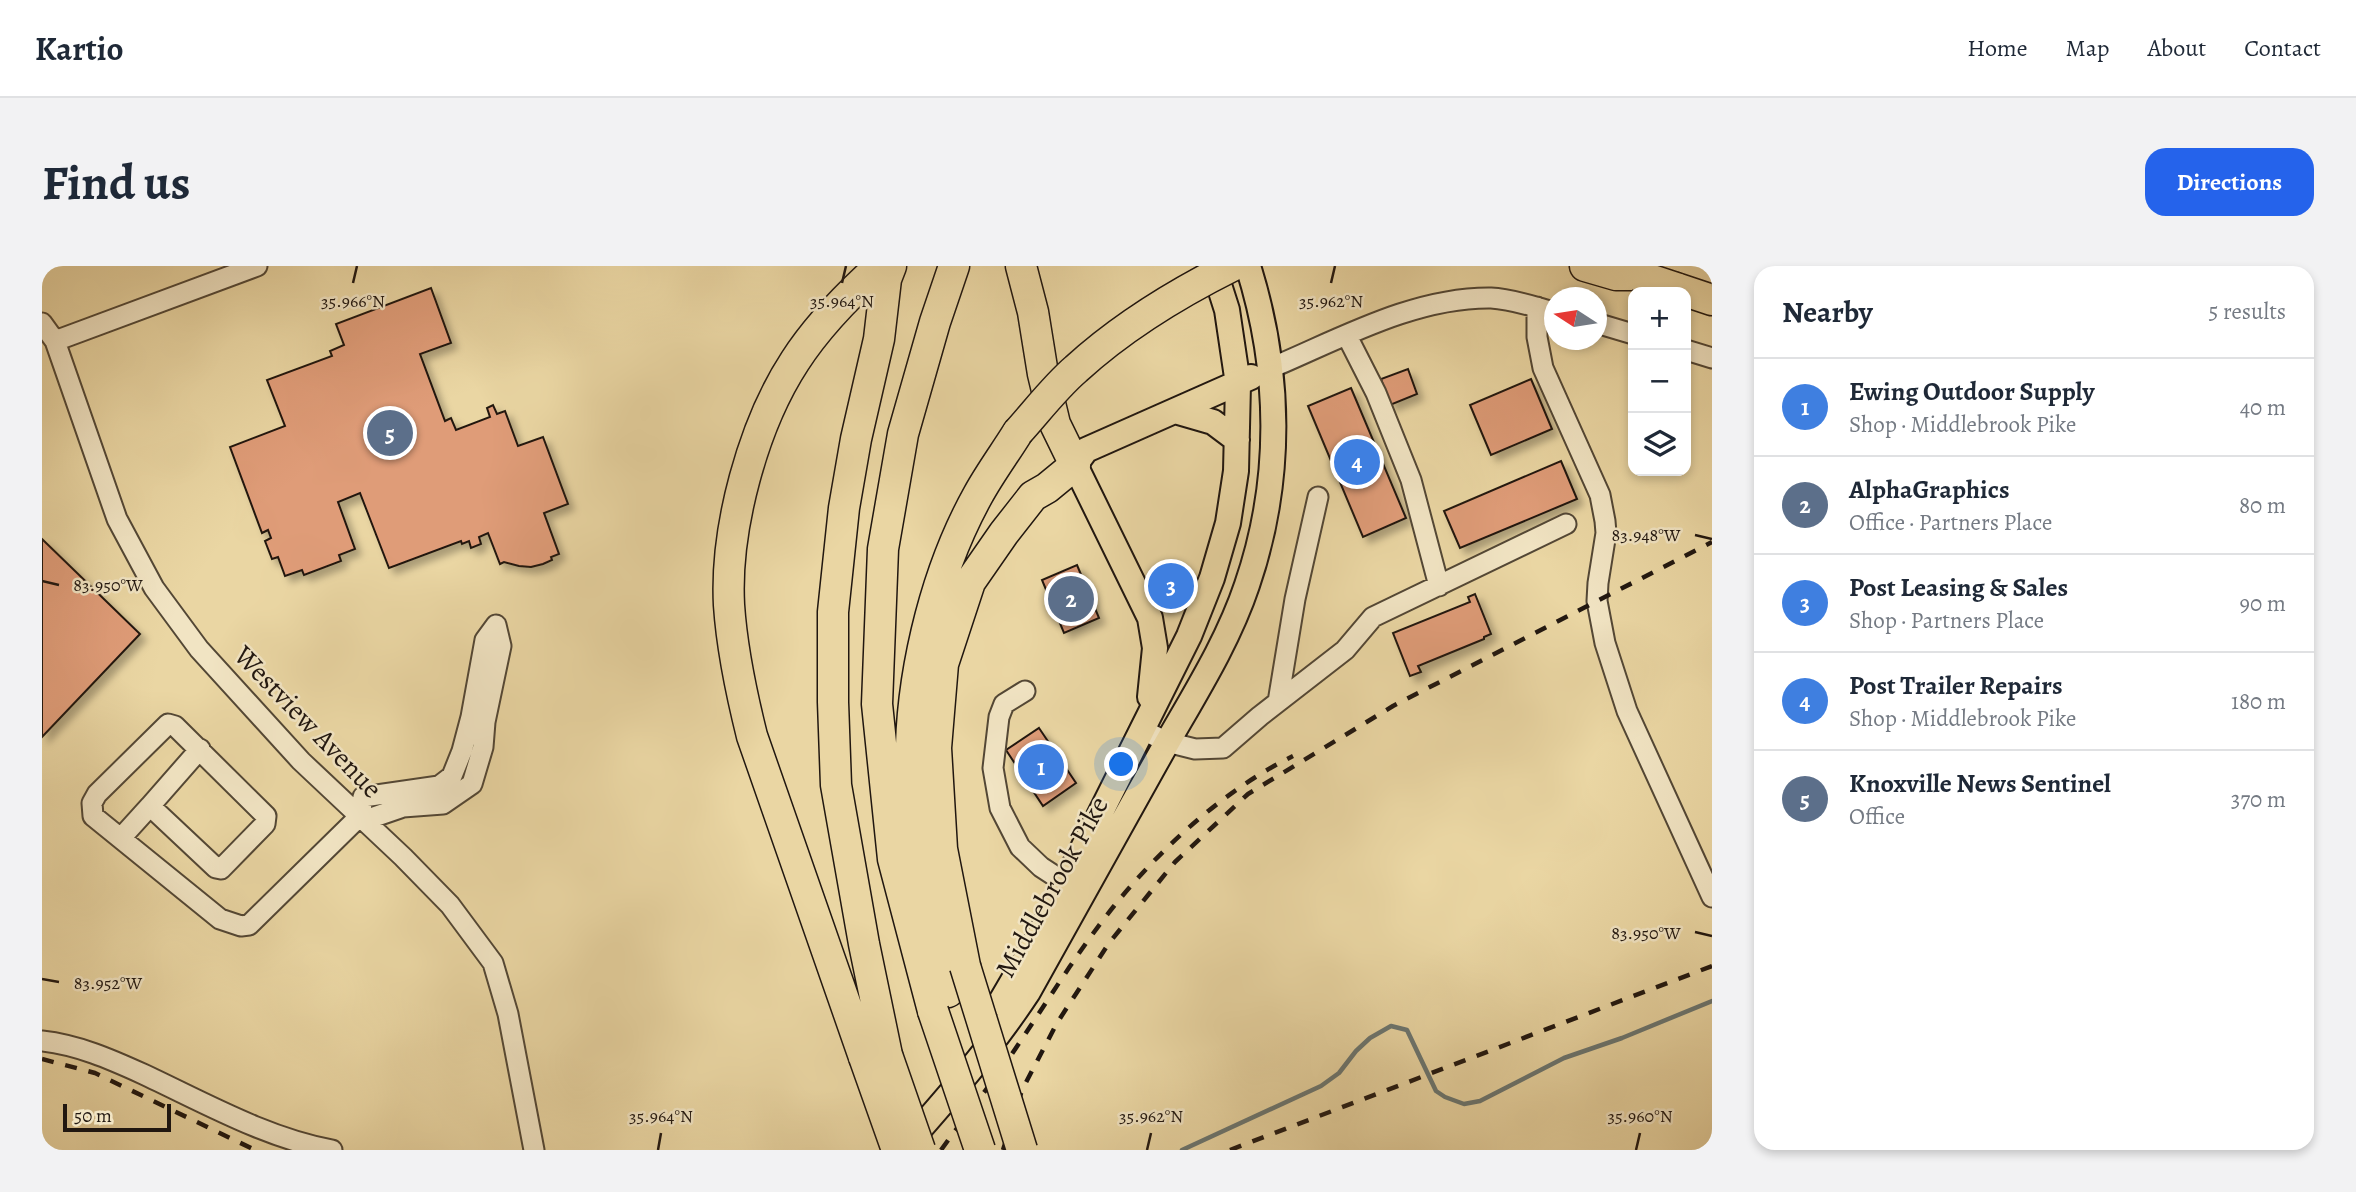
<!DOCTYPE html>
<html lang="en">
<head>
<meta charset="utf-8">
<style>
	:root { --surface:#fff; --page:#f2f2f3; --text:#1f2937; --muted:#747a83; --line:#e0e1e3; --accent:#2563eb }
	body { margin:0; font-family:Alegreya,serif; background:var(--page); color:var(--text) }
	.controls { position:absolute; right:21px; top:21px; display:grid; overflow:hidden; border-radius:14px; box-shadow:0 4px 10px #0003 }
	.controls button { width:63px; height:63px; display:grid; place-items:center; padding:0; border:0; border-bottom:2px solid var(--line); background:var(--surface); color:var(--text); font:35px sans-serif }
	.compass { position:absolute; left:1502px; top:21px; width:63px; height:63px; border-radius:50%; background:var(--surface); box-shadow:0 4px 10px #0003; rotate:282deg }
	.scale { position:absolute; left:21px; bottom:18px; width:108px; box-sizing:border-box; padding-left:7px; border:4px solid #211710; border-top:0; font-size:19px; line-height:24px; white-space:nowrap; color:#211710; -webkit-text-stroke:5px #f1e4c3; paint-order:stroke }
	.you { position:absolute; left:1080px; top:499px; width:24px; height:24px; margin:-18px; border:5px solid #fff; border-radius:50%; background:#1a73e8; box-shadow:0 0 0 10px #1a73e833 }
	.badge { display:grid; place-items:center; width:46px; height:46px; border-radius:50%; background:var(--accent); color:#fff; font-size:23px; font-weight:700 }
	.pin { position:absolute; translate:-50% -50%; border:4px solid #fff; box-shadow:0 2px 7px #0006 }
	.list { margin:0; padding:0; list-style:none }
	h2 { display:flex; justify-content:space-between; align-items:center; height:91px; margin:0; padding:0 28px; font-size:30px }
	h2 small { font-size:23px; font-weight:400; color:var(--muted) }
	.list li { display:grid; grid-template-columns:46px 1fr auto; gap:21px; align-items:center; box-sizing:border-box; height:98px; padding:0 28px; border-top:2px solid var(--line) }
	.list b { display:block; font-size:26px; white-space:nowrap }
	.list p { margin:0; font-size:23px; white-space:nowrap; color:var(--muted) }
	.list em { font-size:23px; font-style:normal; color:var(--muted) }
	.icon { flex:none; width:38px; height:38px; fill:none; stroke:currentColor; stroke-width:2; stroke-linecap:round; stroke-linejoin:round }
	.map { position:relative; flex:none; width:1670px; height:884px; overflow:hidden; border-radius:21px }
	header { display:flex; align-items:center; gap:42px; box-sizing:border-box; height:98px; padding:0 35px; background:var(--surface); border-bottom:2px solid var(--line) }
	header strong { font-size:33px }
	nav { display:flex; gap:38px; margin-inline-start:auto; font-size:24px }
	.intro { display:flex; align-items:center; justify-content:space-between; box-sizing:border-box; height:168px; padding:0 42px }
	h1 { margin:0; font-size:49px }
	.button { padding:18px 32px; border-radius:21px; background:var(--accent); color:#fff; font-size:24px; font-weight:700 }
	main { display:flex; gap:42px; padding:0 42px }
	aside { flex:1; background:var(--surface); border-radius:21px; box-shadow:0 4px 10px #0003 }
	.map>svg:first-child { display:block }
	.lines { fill:none; stroke-linecap:round; stroke-linejoin:round }
	.stream { stroke:#6b7671; stroke-width:4.5 }
	.building { fill:#df9c78; stroke:#211710; stroke-width:2; filter:url(#shadow) }
	.minor-casing { stroke:#534735; stroke-width:23 }
	.major-casing { stroke:#211710; stroke-width:28 }
	.highway-casing { stroke:#211710; stroke-width:33 }
	.minor { stroke:#f1e4c3; stroke-width:19 }
	.major { stroke:#ead6a3; stroke-width:24 }
	.highway { stroke:#ead6a3; stroke-width:30 }
	.rail { stroke:#211710; stroke-width:4.5; stroke-dasharray:12 12; stroke-linecap:butt }
	.highway-bridge-casing { stroke:#211710; stroke-width:33; stroke-linecap:butt }
	.highway-bridge { stroke:#ead6a3; stroke-width:30 }
	.ticks { fill:none; stroke:#211710; stroke-width:2.5 }
	.labels { text-anchor:middle; dominant-baseline:central; stroke-width:5; stroke-linejoin:round; paint-order:stroke }
	.street-label { font-size:28px; fill:#211710; stroke:#f1e4c3 }
	.ticks-label { font-size:18px; text-anchor:middle; fill:#211710; stroke:#f1e4c3; stroke-width:5; stroke-linejoin:round; paint-order:stroke }
</style>
</head>
<body>
<header>
<strong>Kartio</strong>
<nav><a>Home</a><a>Map</a><a>About</a><a>Contact</a></nav>
</header>
<div class="intro"><h1>Find us</h1><a class="button">Directions</a></div>
<main>
<div class="map">
<svg width="1670" height="884" viewBox="0 0 1670 884">
	<defs>
		<filter id="shadow"><feDropShadow dx="6" dy="6" stdDeviation="3.5" flood-color="#0004"/></filter>
	</defs>
	<rect width="100%" height="100%" fill="#ead6a3"/>
	<filter id="stains"><feTurbulence type="fractalNoise" baseFrequency=".00286" numOctaves="4"/><feColorMatrix values="0 0 0 0 .2 0 0 0 0 .09 0 0 0 0 .02 0 0 0 .5 -.17"/></filter>
	<radialGradient id="worn" r=".72"><stop offset=".6" stop-color="#630" stop-opacity="0"/><stop offset="1" stop-color="#630" stop-opacity=".3"/></radialGradient>
	<g class="lines">
		<path class="stream" d="M 1140,884 L 1279,820 L 1297,807 L 1314,785 L 1328,772 L 1349,760 L 1365,764 L 1394,825 L 1403,831 L 1422,838 L 1438,835 L 1522,792 L 1580,772 L 1670,735"/>
	</g>
	<path class="building" d="M 389,22 L 409,77 L 378,88 L 403,155 L 409,152 L 414,164 L 448,151 L 445,142 L 451,139 L 455,148 L 463,145 L 476,180 L 501,171 L 526,238 L 502,247 L 517,288 L 509,291 L 510,294 L 501,298 L 489,301 L 477,300 L 462,296 L 458,298 L 446,267 L 437,271 L 439,278 L 429,282 L 427,275 L 420,278 L 419,275 L 347,302 L 318,227 L 296,236 L 313,283 L 297,289 L 299,295 L 262,309 L 260,304 L 243,310 L 236,291 L 230,293 L 223,275 L 229,272 L 226,264 L 220,267 L 188,181 L 243,160 L 225,114 L 290,90 L 288,85 L 302,79 L 294,58 Z
		M 1366,103 L 1375,128 L 1348,139 L 1339,113 Z
		M 1489,113 L 1510,163 L 1449,189 L 1428,139 Z
		M 1309,122 L 1364,252 L 1321,271 L 1266,140 Z
		M 1519,195 L 1535,233 L 1418,282 L 1402,245 Z
		M 0,273 L 98,368 L 0,471 Z
		M 1035,299 L 1057,352 L 1022,367 L 1000,314 Z
		M 1141,302 L 1150,326 L 1136,331 L 1138,336 L 1119,342 L 1109,315 Z
		M 1433,328 L 1449,368 L 1442,371 L 1442,373 L 1376,400 L 1379,406 L 1368,410 L 1351,367 L 1428,336 L 1426,331 Z
		M 997,462 L 1034,517 L 1001,540 L 964,484 Z"/>
	<g class="lines">
		<defs>
			<path id="minor" d="M 1495,41 L 1495,71 L 1501,102 L 1558,229 L 1563,255 L 1564,267 L 1556,317 L 1555,335 L 1563,377 L 1585,445 L 1670,631
				M 0,57 L 13,75 L 75,253 L 112,322 L 157,383 L 259,495 L 361,591 L 408,639 L 451,697 L 466,748 L 492,884
				M 1554,57 L 1591,68
				M 1305,70 L 1334,127 L 1369,214 L 1397,320
				M 13,75 L 215,0
				M 1644,84 L 1670,92
				M 1229,102 C 1298,73 1372,31 1449,32 C 1470,33 1493,41 1512,46
				M 983,425 L 962,438 L 957,451 L 951,502 L 958,542 L 978,581 L 999,601 L 1022,616
				M 1236,436 L 1253,333 L 1276,231
				M 1099,463 L 1125,476 L 1153,483 L 1181,482 L 1218,450 L 1303,384 L 1331,351 L 1524,258
				M 108,540 L 158,483
				M 79,572 L 108,540 L 174,602 L 179,603 L 223,558 L 224,550 L 133,460 L 126,458 L 55,528 L 50,537 L 51,550 L 178,653 L 199,660 L 207,659 L 318,550 L 321,531 L 397,520 L 410,510 L 420,485 L 429,451 L 443,374 L 454,359 L 459,380 L 443,456 L 441,481 L 430,518 L 401,538 L 361,541 L 329,552 L 318,550
				M 0,775 C 36,779 68,793 101,808 C 161,836 224,872 290,884"/>
			<path id="major" d="M 1133,145 L 1171,156 L 1195,174
				M 1108,431 L 1113,382 L 1108,352 L 1033,199 L 1044,184 L 1209,111
				M 958,737 L 996,672 L 1147,370 L 1170,312 L 1186,257 L 1194,205 L 1196,118 L 1185,44 L 1171,0
				M 862,881 C 906,831 949,782 986,726 C 1028,650 1071,574 1113,498 C 1145,440 1184,382 1205,319 C 1241,214 1239,105 1206,0"/>
			<path id="highway" d="M 1543,0 L 1574,9 L 1595,9
				M 1634,22 L 1670,34
				M 923,700 L 900,583 L 894,482 L 901,398 L 928,316 L 962,267 L 991,230 L 1005,222 L 1033,199 L 1013,158 L 1001,108 L 991,46 L 979,0
				M 906,726 C 891,656 871,584 869,511 C 866,419 891,310 936,229 C 948,207 963,187 976,166
				M 891,745 L 851,593 L 835,438 L 841,283 L 861,168 L 893,56 L 912,0
				M 845,789 L 822,678 L 794,519 L 791,436 L 791,346 L 802,242 L 814,173 L 837,73 L 844,13 L 849,0
				M 822,791 L 710,470 C 699,426 690,384 687,339 C 683,262 711,159 753,95 C 776,59 807,28 838,0"/>
		</defs>
		<use href="#minor" class="minor-casing"/>
		<use href="#major" class="major-casing"/>
		<use href="#highway" class="highway-casing"/>
		<use href="#minor" class="minor"/>
		<use href="#major" class="major"/>
		<use href="#highway" class="highway"/>
		<path class="rail" d="M 0,793 L 53,807 L 213,884
			M 899,884 C 920,855 942,827 963,798 C 999,746 1032,690 1072,640 C 1120,581 1182,524 1251,490
			M 961,884 L 980,824 L 1015,757 L 1067,677 L 1133,596 L 1206,528 L 1351,440 L 1670,276
			M 1188,884 L 1670,700"/>
		<defs>
			<path id="highway-bridge" d="M 1595,9 L 1634,22
				M 976,166 C 995,145 1013,121 1034,103 C 1081,60 1134,28 1190,0
				M 923,700 L 980,884
				M 891,745 L 938,884
				M 845,789 L 878,884
				M 822,791 L 855,884"/>
		</defs>
		<use href="#highway-bridge" class="highway-bridge-casing"/>
		<use href="#highway-bridge" class="highway-bridge"/>
	</g>
	<path class="ticks" d="M 311,17 L 315,0M 800,17 L 804,0M 1289,17 L 1293,0M 1653,269 L 1670,273M 0,315 L 17,319M 1653,666 L 1670,670M 0,713 L 17,716M 616,884 L 619,867M 1105,884 L 1109,867M 1594,884 L 1598,867"/>
	<g class="labels">
		<g class="street-label">
			<text transform="translate(266 456) rotate(46)">Westview Avenue</text>
			<text transform="translate(1010 621) rotate(-61)">Middlebrook Pike</text>
		</g>
	</g>
	<g class="ticks-label">
		<text x="311" y="41">35.966°N</text>
		<text x="800" y="41">35.964°N</text>
		<text x="1289" y="41">35.962°N</text>
		<text x="1604" y="275">83.948°W</text>
		<text x="66" y="325">83.950°W</text>
		<text x="1604" y="673">83.950°W</text>
		<text x="66" y="723">83.952°W</text>
		<text x="619" y="856">35.964°N</text>
		<text x="1109" y="856">35.962°N</text>
		<text x="1598" y="856">35.960°N</text>
	</g>
	<rect width="100%" height="100%" filter="url(#stains)"/>
	<rect width="100%" height="100%" fill="url(#worn)"/>
</svg>
<div class="controls">
<button>+</button>
<button>−</button>
<button><svg class="icon" aria-label="layers" viewBox="0 0 24 24"><path d="M12 4l9 5-9 5-9-5zM3 14l9 5 9-5"/></svg></button>
</div>
<svg class="compass" viewBox="-18 -18 36 36"><path d="M0-13l5 13h-10z" fill="#e53935"/><path d="M0 13l5-13h-10z" fill="#747a83"/></svg>
<div class="scale">50 m</div>
<div class="you"></div>
<div class="pin badge" style="left:999px;top:501px;background:#3f7fe0">1</div>
<div class="pin badge" style="left:1029px;top:333px;background:#5c6f8a">2</div>
<div class="pin badge" style="left:1129px;top:320px;background:#3f7fe0">3</div>
<div class="pin badge" style="left:1315px;top:196px;background:#3f7fe0">4</div>
<div class="pin badge" style="left:348px;top:167px;background:#5c6f8a">5</div>
</div>
<aside>
<h2>Nearby<small>5 results</small></h2>
<ul class="list">
<li><span class="badge" style="background:#3f7fe0">1</span><div><b>Ewing Outdoor Supply</b><p>Shop · Middlebrook Pike</p></div><em>40 m</em></li>
<li><span class="badge" style="background:#5c6f8a">2</span><div><b>AlphaGraphics</b><p>Office · Partners Place</p></div><em>80 m</em></li>
<li><span class="badge" style="background:#3f7fe0">3</span><div><b>Post Leasing &amp; Sales</b><p>Shop · Partners Place</p></div><em>90 m</em></li>
<li><span class="badge" style="background:#3f7fe0">4</span><div><b>Post Trailer Repairs</b><p>Shop · Middlebrook Pike</p></div><em>180 m</em></li>
<li><span class="badge" style="background:#5c6f8a">5</span><div><b>Knoxville News Sentinel</b><p>Office</p></div><em>370 m</em></li>
</ul>
</aside>
</main>
</body>
</html>
